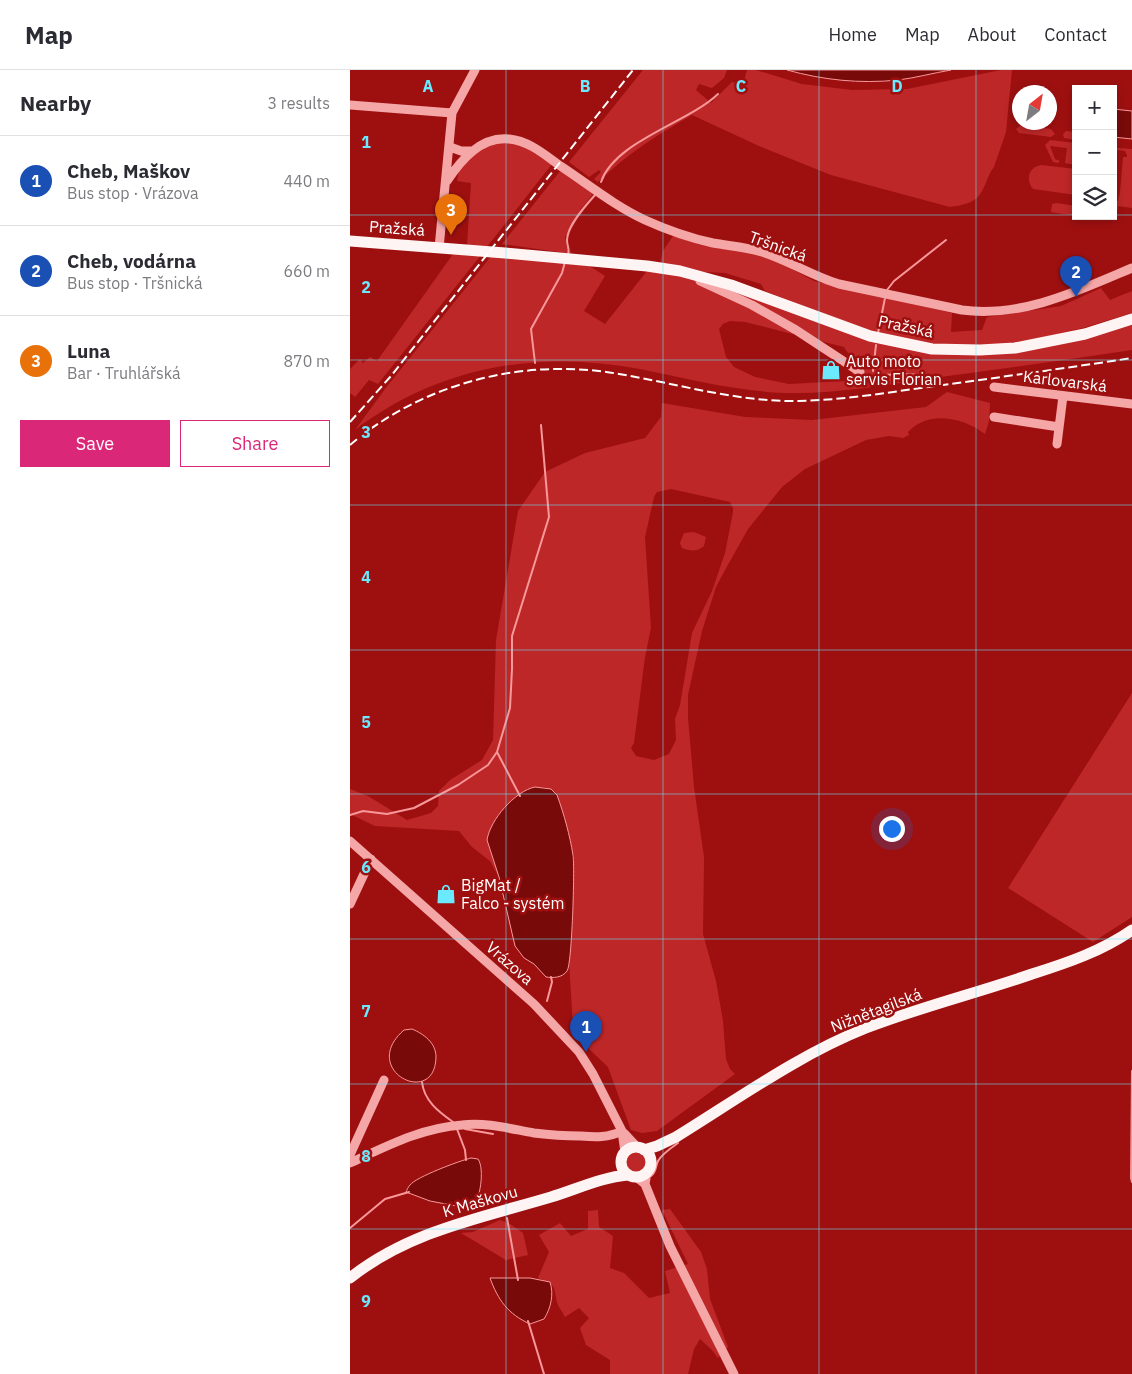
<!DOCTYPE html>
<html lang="en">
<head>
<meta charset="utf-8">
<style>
	:root { --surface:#fff; --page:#f2f2f3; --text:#2b2b33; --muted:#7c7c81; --line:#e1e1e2; --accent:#db2777 }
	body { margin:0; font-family:"IBM Plex Sans",sans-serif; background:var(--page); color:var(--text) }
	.controls { position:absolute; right:15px; top:15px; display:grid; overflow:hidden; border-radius:0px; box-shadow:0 2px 8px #0003 }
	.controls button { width:45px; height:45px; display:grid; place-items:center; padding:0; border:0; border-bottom:1px solid var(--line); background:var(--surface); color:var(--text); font:25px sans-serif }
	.compass { position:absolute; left:662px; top:15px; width:45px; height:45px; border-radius:50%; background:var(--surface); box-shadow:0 2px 8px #0003; rotate:31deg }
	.you { position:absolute; left:541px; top:758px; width:18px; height:18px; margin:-12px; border:4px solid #fff; border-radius:50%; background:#1a73e8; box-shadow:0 0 0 8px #1a73e833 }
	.badge { display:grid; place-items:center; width:32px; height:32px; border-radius:50%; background:var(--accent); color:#fff; font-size:16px; font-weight:700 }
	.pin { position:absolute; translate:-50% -41px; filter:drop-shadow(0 1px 2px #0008) }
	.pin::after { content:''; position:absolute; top:26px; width:18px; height:15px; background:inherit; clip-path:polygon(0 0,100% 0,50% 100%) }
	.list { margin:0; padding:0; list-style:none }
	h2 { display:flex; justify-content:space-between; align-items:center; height:65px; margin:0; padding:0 20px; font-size:21px }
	h2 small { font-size:16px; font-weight:400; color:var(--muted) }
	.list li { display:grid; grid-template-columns:32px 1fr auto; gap:15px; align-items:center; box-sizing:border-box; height:90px; padding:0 20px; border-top:1px solid var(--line) }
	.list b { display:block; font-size:19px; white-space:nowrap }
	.list p { margin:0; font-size:16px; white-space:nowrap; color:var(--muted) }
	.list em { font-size:16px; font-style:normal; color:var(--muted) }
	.actions { display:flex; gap:10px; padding:15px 20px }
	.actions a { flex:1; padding:11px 0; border:1px solid var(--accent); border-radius:0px; text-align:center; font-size:18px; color:var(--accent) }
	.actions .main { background:var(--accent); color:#fff }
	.icon { flex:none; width:28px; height:28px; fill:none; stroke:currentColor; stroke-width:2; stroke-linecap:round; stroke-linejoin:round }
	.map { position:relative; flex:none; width:782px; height:1304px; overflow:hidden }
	header { display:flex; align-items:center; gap:30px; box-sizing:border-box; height:70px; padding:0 25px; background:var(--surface); border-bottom:1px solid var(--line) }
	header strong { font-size:24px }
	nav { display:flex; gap:28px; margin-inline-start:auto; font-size:18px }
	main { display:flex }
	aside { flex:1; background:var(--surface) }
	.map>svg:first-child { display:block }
	.green { fill:#be2728; fill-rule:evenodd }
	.water { fill:#790a0a; stroke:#f8989a }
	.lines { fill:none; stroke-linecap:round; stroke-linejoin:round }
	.stream { stroke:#f8989a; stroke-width:2 }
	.minor { stroke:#f5a6a7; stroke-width:9 }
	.major { stroke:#fff4f4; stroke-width:11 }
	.rail { stroke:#fff; stroke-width:2; stroke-dasharray:9 4; stroke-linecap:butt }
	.grid { fill:none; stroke:#6ae9ff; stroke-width:1; stroke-opacity:0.55 }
	.labels { text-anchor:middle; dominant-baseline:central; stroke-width:5; stroke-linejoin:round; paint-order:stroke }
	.street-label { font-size:16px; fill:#fff; stroke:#9e1010 }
	.poi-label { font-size:16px; fill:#fff; stroke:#9e1010; text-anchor:start }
	.grid-label { font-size:16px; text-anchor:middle; font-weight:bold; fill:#6ae9ff; stroke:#9e1010; stroke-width:5; stroke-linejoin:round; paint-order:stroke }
</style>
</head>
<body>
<header>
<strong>Map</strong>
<nav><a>Home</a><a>Map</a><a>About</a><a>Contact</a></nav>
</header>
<main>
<aside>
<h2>Nearby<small>3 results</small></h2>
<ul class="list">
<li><span class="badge" style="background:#1a4fb4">1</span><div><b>Cheb, Maškov</b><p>Bus stop · Vrázova</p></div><em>440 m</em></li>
<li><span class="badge" style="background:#1a4fb4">2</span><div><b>Cheb, vodárna</b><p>Bus stop · Tršnická</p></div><em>660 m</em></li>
<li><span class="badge" style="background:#e8710a">3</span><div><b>Luna</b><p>Bar · Truhlářská</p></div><em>870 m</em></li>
</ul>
<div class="actions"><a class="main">Save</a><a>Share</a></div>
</aside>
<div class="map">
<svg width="782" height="1304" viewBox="0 0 782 1304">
	<rect width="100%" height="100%" fill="#9e1010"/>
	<path class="green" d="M 293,0 L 377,0 L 374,8 L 362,18 L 349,14 L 346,20 L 361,33 L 382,12 L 393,14 L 397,0 L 406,0 L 452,14 L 502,20 L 557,19 L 651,0 L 662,0 L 656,62 L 644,97 C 638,104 637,112 633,119 C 627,133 614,135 600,137 L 481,105 L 409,76 L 342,45 C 307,65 277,84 248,112 L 244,109 L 251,102 L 249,100 L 239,107 L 219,92 Z
		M 671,55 L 701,59 L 705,64 L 701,67 L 669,63 L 666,59 Z
		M 716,61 L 726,62 L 726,70 L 714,68 L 713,64 Z
		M 700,70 L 726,73 L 726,80 L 723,85 L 726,88 L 726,95 L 715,93 L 717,78 L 700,76 L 705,89 L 710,91 L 708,93 L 703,92 L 695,75 Z
		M 150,72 C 170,72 186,83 202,94 L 136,178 L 117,175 L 121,113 L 107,111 L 110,95 L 134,78 Z
		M 767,78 L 782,79 L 782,138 L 768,136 L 767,142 L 763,142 L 763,131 L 768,131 L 770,122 L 773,87 L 777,87 L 777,85 L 775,81 L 768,80 L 764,83 Z
		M 691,95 L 726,99 L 726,125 L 683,119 C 675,109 679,97 691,95 Z
		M 211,100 L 243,124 L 231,139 L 215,167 L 217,176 L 222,184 L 152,174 Z
		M 707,133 L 726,136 L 726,146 L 701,142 L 702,134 Z
		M 323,166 L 406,184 L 429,192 L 464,211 L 602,243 L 601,262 L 632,260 L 637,247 L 711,236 L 751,218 L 760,230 L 782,221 L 782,243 L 733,258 L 665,274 L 630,276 L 583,274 L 522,261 L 456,237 L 415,221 L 411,214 L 375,203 L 354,202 L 310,194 L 313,181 Z
		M 103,184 L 131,185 L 28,314 L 19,310 L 5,327 L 0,323 L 0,299 L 10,289 L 13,293 L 20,287 L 27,291 Z
		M 142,185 L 238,195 L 255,206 L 234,241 L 255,254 L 297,201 L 329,205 L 600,284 L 782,252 L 782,280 C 716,290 650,299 583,308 C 537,315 491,323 444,323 C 391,323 341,309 290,299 C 188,280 89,296 5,360 L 35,319 ZM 380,251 L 395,252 L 494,277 L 500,286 L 503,307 L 495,311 L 439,314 L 405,307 L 384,297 L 376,287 L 369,259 L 373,254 Z
		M 597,322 L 640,333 L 639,351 L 635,364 C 613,347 578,340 558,362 L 559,365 L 553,368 L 539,366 L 516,370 L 455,399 L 432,417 L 398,459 L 375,500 L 366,517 L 352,561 L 338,625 L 338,648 L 344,717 L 354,787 L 353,864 L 366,911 L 373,951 L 376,989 L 380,999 L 385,1004 L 307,1061 L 292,1063 L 281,1060 L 258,997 L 238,978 L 223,956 L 219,892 L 222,863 L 224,786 L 206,723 C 182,701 140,747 137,770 L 149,807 L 140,791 L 122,777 L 109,761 L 25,756 L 0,744 L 0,719 L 18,726 L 57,750 L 81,743 L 88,736 L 89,721 L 100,710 L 132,690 L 143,670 L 146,570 L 168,441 L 195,402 L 235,383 L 295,368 L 311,347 L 312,333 L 395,347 L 462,350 L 576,337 ZM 321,419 L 380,432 L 383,438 L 383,442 L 375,483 L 362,521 L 342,563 L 330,635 L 325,649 L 326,670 L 319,684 L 304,690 L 286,686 L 281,678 L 284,673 L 295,587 L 301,558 L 295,467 L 304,427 L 307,422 Z
		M 344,462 L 356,467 L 354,476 C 347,482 340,481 332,478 L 330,473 L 334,463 Z
		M 782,623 L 782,847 L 743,872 L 658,818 Z
		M276 1092a10 10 0 1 1 20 0a10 10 0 1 1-20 0Z
		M 320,1139 L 351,1182 L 357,1199 L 360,1229 L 378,1277 L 368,1288 L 362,1280 L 350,1269 L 344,1279 L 338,1304 L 260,1304 L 260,1290 L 236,1275 L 230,1258 L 239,1248 L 229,1238 L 215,1247 C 213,1242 208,1237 207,1232 C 203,1213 206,1216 188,1208 L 199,1182 L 189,1165 L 210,1153 L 221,1166 L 238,1159 L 238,1141 L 248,1140 L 249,1157 L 263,1166 L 260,1198 L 274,1203 L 299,1228 L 320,1223 L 315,1201 L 338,1194 L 312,1140 Z
		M 150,1150 L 160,1154 L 173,1163 L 178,1185 L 156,1190 L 111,1163 L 123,1162 Z"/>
	<path class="water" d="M 437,0 L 601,0 C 583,3 565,8 548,10 C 510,14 473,10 437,0 Z
		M 763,39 L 782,41 L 782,69 L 763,67 Z
		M 185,717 L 201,719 L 207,725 C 214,744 220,766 223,785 C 225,797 222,895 217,901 C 212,908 203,908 196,907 L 184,894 L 174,888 L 165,876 L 149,807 L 137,770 C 140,750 165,721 185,717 Z
		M 62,959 C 74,964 86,973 86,987 C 85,1039 8,1000 54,960 Z
		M 121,1088 L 128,1089 C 135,1099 130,1131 122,1139 L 80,1131 L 56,1122 C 57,1120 58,1117 60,1115 C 66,1107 109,1091 121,1088 Z
		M 140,1208 L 180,1208 L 200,1212 C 204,1224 201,1238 194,1249 L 180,1254 C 158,1244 148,1230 140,1208 Z"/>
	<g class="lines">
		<path class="stream" d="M 251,112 C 265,71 338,53 368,24
			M 218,185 C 220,179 217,176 217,170 C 217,156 236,135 245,125
			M 537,220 L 544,211 L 596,170
			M 528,263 L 535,228
			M 185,293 L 181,259 L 212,203 L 215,192
			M 523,301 L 526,275
			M 525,305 C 542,305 572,301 586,311
			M 170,726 L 147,682 L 160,638 L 162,599 L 162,566 L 199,447 L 191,355
			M 0,745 L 13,741 L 37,744 L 64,738 L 108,715 L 138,695 L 147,682
			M 197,931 L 202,912 L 201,907
			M 782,1001 L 781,1108 L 782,1112
			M 72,1012 C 74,1031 89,1042 103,1052
			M 107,1059 L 115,1080 L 116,1090
			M 115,1059 L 143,1064
			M 301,1106 C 307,1101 305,1097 308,1091 C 312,1084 321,1078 328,1073
			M 157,1148 L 168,1210
			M 0,1158 L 35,1129 L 59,1122
			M 178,1251 L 194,1304"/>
		<path class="minor" d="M 0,35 L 102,43
			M 100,77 L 111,81 L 122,81
			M 97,111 C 111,90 131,66 159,69 C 180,71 196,86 212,97 C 239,115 265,136 295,150 C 317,160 340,168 363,173 C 380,176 396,177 412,182 C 438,190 462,206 489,214 L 612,240 C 672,248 728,221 782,198
			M 89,178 L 102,43 L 125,0
			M 350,211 L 402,235 L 446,260 L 510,302
			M 644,317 L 782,334
			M 644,347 L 709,357
			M 707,374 L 713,326
			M 0,771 L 184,934 L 229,982 L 243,1004 L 272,1061 L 275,1082
			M 0,834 L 21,789
			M 274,1063 L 288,1078
			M 0,1085 L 34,1010
			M 0,1093 C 37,1076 71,1058 112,1055 C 136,1052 161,1059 184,1063 C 200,1065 215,1066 230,1066 C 245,1067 258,1068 272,1061
			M 286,1107 L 295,1114 L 320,1176 L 384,1304
			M 295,1114 L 297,1102"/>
		<path class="major" d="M 0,171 L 155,183 L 297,196 L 330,201 L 381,215 L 520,266 L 582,279 L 630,280 L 665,278 L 735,264 L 782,249
			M271 1092a15 15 0 1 1 30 0a15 15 0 1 1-30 0Z
			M 294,1080 L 307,1076 L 326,1067 C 386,1030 450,984 516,958 C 570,937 627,923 682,904 C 717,893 752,881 782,860
			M 0,1208 C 59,1161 131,1148 201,1127 C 227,1119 252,1107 278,1105"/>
		<path class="rail" d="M 0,352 L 41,306 L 283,0
			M 0,375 C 73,313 174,287 269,304 C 329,314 387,332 449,331 C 495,330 540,322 586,316 C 651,307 717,298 782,288"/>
	</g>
	<path class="grid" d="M 156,0 L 156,1304M 313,0 L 313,1304M 469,0 L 469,1304M 626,0 L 626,1304M 0,145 L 726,145M 763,145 L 782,145M 0,290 L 782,290M 0,435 L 782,435M 0,580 L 782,580M 0,724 L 782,724M 0,869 L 782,869M 0,1014 L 782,1014M 0,1159 L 782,1159"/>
	<defs>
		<symbol id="shop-bare" viewBox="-9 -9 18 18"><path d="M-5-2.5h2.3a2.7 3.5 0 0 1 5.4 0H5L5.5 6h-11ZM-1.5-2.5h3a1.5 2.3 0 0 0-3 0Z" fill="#6ae9ff" stroke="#9e1010" stroke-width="2.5" paint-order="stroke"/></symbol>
	</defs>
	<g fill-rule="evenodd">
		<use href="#shop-bare" x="467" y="286" width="28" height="28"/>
		<use href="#shop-bare" x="82" y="810" width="28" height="28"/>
	</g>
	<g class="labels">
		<g class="street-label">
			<text transform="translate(47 158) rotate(4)">Pražská</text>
			<text transform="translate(428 176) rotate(20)">Tršnická</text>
			<text transform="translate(556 256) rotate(12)">Pražská</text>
			<text transform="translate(715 311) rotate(7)">Karlovarská</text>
			<text transform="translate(160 893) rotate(41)">Vrázova</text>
			<text transform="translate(526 940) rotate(-21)">Nižnětagilská</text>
			<text transform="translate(130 1131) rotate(-16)">K Maškovu</text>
		</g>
		<g class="poi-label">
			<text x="496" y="291">Auto moto<tspan x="496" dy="18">servis Florian</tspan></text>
			<text x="111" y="815">BigMat /<tspan x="111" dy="18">Falco - systém</tspan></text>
		</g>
	</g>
	<g class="grid-label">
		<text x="78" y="22">A</text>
		<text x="235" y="22">B</text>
		<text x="391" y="22">C</text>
		<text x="547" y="22">D</text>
		<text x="16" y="78">1</text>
		<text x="16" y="223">2</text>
		<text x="16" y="368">3</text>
		<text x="16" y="513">4</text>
		<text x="16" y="658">5</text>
		<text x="16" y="803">6</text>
		<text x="16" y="947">7</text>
		<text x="16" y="1092">8</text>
		<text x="16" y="1237">9</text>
	</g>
</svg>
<div class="controls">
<button>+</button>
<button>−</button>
<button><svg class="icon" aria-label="layers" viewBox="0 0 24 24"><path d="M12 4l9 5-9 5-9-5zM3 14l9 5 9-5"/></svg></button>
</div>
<svg class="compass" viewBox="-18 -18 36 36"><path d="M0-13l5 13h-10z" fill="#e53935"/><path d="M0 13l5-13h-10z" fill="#7c7c81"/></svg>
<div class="you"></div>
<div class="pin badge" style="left:236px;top:982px;background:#1a4fb4">1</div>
<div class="pin badge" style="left:726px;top:227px;background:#1a4fb4">2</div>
<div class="pin badge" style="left:101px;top:165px;background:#e8710a">3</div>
</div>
</main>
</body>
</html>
